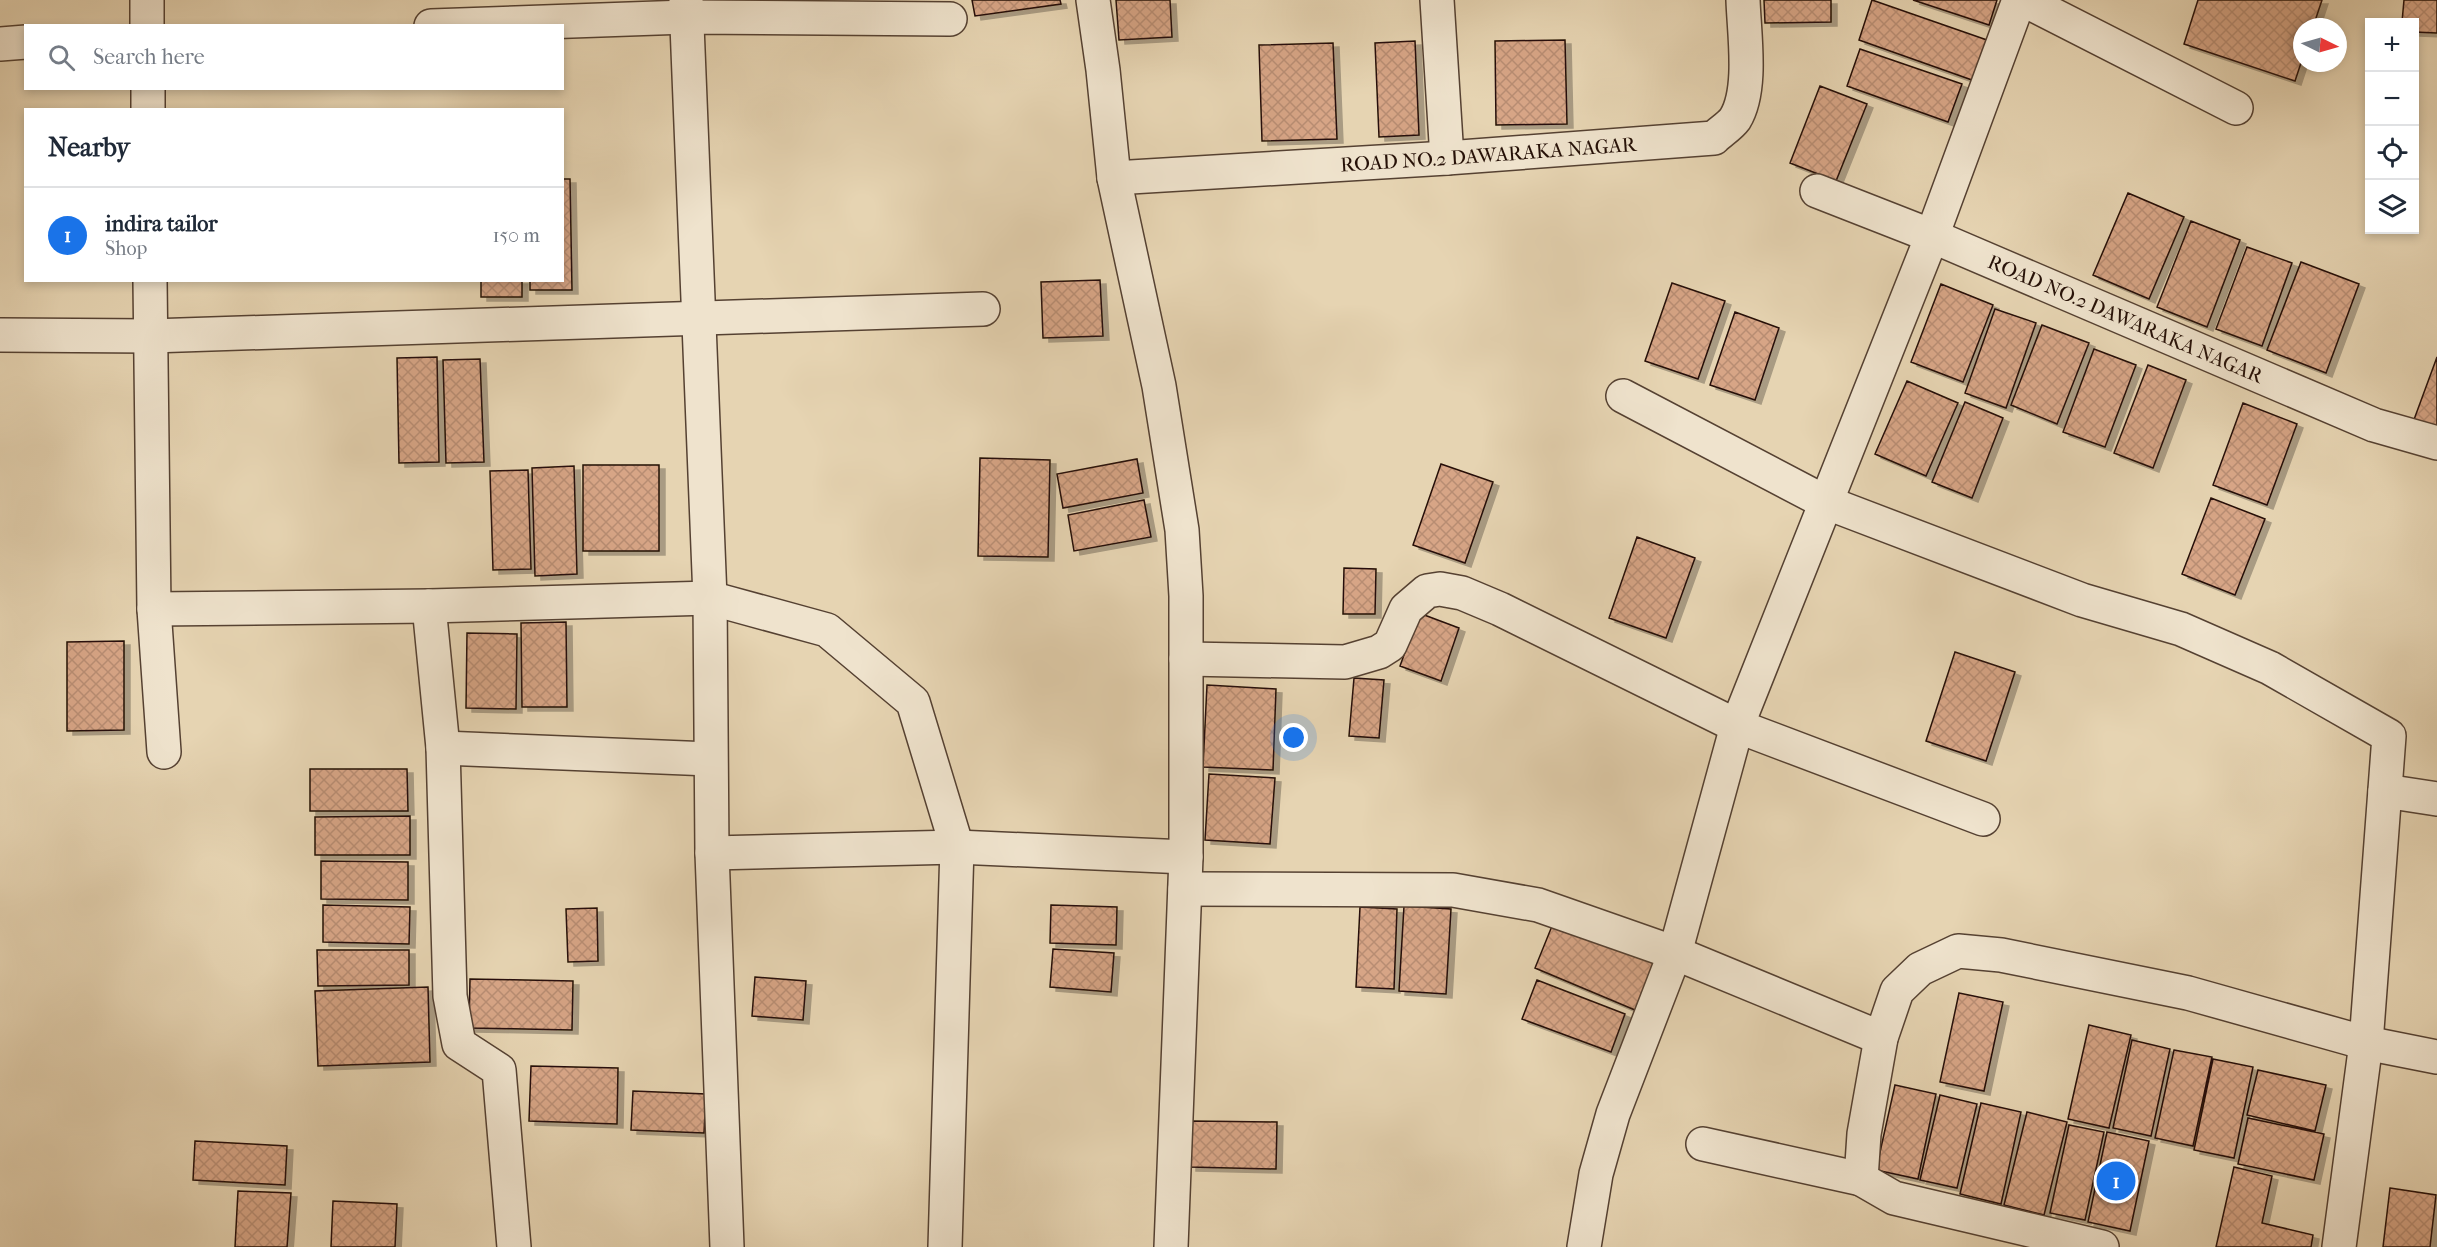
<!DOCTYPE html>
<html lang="en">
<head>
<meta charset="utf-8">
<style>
	:root { --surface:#fff; --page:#f6f6f7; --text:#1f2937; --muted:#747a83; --line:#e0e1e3; --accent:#1a73e8 }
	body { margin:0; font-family:"IM FELL French Canon",serif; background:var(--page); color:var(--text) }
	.controls { position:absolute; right:18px; top:18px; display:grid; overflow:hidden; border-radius:0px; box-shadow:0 3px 9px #0003 }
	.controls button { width:54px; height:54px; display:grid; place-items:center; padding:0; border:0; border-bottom:2px solid var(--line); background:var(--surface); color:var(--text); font:30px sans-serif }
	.compass { position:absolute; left:2293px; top:18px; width:54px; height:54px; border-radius:50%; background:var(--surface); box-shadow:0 3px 9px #0003; rotate:95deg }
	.you { position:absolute; left:1294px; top:738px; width:21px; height:21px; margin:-15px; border:4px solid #fff; border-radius:50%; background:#1a73e8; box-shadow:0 0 0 9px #1a73e833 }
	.badge { display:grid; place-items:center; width:39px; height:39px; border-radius:50%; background:var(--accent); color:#fff; font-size:20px; font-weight:700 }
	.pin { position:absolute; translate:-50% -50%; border:3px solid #fff; box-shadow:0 2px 6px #0006 }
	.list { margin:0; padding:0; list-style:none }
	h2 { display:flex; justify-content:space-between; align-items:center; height:78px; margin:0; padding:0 24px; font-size:26px }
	h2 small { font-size:20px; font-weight:400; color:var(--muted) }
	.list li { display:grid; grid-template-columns:39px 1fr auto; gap:18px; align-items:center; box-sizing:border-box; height:96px; padding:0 24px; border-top:2px solid var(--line) }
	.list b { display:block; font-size:22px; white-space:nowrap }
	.list p { margin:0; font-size:20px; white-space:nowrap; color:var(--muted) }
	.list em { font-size:20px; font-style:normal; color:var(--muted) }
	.icon { flex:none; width:33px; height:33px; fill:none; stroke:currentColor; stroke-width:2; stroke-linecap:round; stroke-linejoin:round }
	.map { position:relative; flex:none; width:2437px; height:1247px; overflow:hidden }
	.search { position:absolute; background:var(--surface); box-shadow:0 3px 9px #0003; left:24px; top:24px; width:540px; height:66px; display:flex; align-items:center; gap:15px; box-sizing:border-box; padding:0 21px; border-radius:0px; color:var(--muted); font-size:22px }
	.panel { position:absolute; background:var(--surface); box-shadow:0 3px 9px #0003; left:24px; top:108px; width:540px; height:174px; border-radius:0px }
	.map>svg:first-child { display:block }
	.building { fill:url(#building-cross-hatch); stroke:#251007; stroke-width:1.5; filter:url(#shadow) }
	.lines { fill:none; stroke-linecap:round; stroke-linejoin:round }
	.minor-casing { stroke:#554132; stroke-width:36 }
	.minor { stroke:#efe3cd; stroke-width:33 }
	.labels { text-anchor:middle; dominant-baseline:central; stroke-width:4.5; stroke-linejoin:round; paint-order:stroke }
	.street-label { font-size:20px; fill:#251007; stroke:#efe3cd }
</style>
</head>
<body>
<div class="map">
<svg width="2437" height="1247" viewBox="0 0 2437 1247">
	<defs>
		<pattern id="building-cross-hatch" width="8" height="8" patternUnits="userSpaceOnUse" patternTransform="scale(1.5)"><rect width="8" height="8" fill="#d7a586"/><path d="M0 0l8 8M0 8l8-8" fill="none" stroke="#b88d72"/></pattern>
		<filter id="shadow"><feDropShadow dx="6" dy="4" stdDeviation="0" flood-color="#0004"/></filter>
	</defs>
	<rect width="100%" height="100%" fill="#e6d4b2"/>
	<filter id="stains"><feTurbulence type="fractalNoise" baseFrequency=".00333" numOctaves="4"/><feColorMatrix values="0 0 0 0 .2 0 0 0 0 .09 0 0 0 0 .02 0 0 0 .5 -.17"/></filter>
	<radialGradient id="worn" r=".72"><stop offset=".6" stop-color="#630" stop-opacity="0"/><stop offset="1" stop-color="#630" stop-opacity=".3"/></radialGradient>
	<path class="building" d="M 972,0 L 1060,0 L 1061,4 L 975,16 Z
		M 1116,0 L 1170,0 L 1172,37 L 1119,40 Z
		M 1764,0 L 1831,0 L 1831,22 L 1765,23 Z
		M 1872,0 L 1987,40 L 1972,80 L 1859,40 Z
		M 1913,0 L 1997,0 L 1989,25 Z
		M 2198,0 L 2322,0 L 2313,27 L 2302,27 L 2302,60 L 2295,81 L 2184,44 Z
		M 2404,0 L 2437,0 L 2437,33 L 2414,32 L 2414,22 L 2402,22 Z
		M 1565,40 L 1567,124 L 1496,125 L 1495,41 Z
		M 1415,41 L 1419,135 L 1379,137 L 1375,43 Z
		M 1333,43 L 1337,139 L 1262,141 L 1259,45 Z
		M 1860,49 L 1962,84 L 1948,122 L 1847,86 Z
		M 1820,86 L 1867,104 L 1836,181 L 1790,163 Z
		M 562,179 L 570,179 L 572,290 L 530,290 L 530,280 L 562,280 Z
		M 2128,193 L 2184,217 L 2149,299 L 2093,275 Z
		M 2191,221 L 2240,240 L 2207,327 L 2157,307 Z
		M 2247,247 L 2292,263 L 2262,346 L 2216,329 Z
		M 2301,262 L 2359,284 L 2326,373 L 2267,350 Z
		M 481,280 L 522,280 L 522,297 L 481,297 Z
		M 1100,280 L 1103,336 L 1043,338 L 1041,282 Z
		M 1672,283 L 1725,301 L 1698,379 L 1645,361 Z
		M 1941,284 L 1993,305 L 1963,382 L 1911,362 Z
		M 1995,309 L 2036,323 L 2006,408 L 1965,393 Z
		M 1735,312 L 1779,328 L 1755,400 L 1710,385 Z
		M 2042,325 L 2089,343 L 2057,424 L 2011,405 Z
		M 2094,349 L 2136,365 L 2105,447 L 2063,432 Z
		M 437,357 L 439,462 L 399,463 L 397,358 Z
		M 2437,357 L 2437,434 L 2412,425 Z
		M 480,359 L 484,462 L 446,463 L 443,360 Z
		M 2148,365 L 2186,380 L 2153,468 L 2114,453 Z
		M 1907,381 L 1958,403 L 1926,476 L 1875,454 Z
		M 1965,402 L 2003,418 L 1972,498 L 1932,482 Z
		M 2243,403 L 2297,424 L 2267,505 L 2213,485 Z
		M 980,458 L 1050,460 L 1048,557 L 978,556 Z
		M 1137,459 L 1143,493 L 1063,508 L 1057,474 Z
		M 1441,464 L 1493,482 L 1465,563 L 1413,545 Z
		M 583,465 L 659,465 L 659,551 L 583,551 Z
		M 574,466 L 577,574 L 535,576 L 532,468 Z
		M 528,470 L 531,569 L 493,570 L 490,471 Z
		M 2211,498 L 2265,519 L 2235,595 L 2182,574 Z
		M 1144,500 L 1151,537 L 1074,551 L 1068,515 Z
		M 1637,537 L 1695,558 L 1666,638 L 1609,618 Z
		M 1344,568 L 1376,569 L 1375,614 L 1343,614 Z
		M 1419,613 L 1459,628 L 1441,681 L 1400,666 Z
		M 566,622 L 567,707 L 522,707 L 521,623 Z
		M 467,633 L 517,634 L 516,709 L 466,708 Z
		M 124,641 L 124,730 L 67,731 L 67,642 Z
		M 1955,652 L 2015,672 L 1986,761 L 1926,741 Z
		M 1354,678 L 1384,680 L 1379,738 L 1349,736 Z
		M 1207,685 L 1276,689 L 1273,770 L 1203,767 Z
		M 310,769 L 407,769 L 408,811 L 310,811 Z
		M 1209,774 L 1275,778 L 1270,844 L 1205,840 Z
		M 410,816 L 410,855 L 315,855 L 315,817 Z
		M 321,861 L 408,862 L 408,900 L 321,899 Z
		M 323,905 L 410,907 L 409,944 L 323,942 Z
		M 1051,905 L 1117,907 L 1116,945 L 1050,943 Z
		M 1404,906 L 1451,909 L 1446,994 L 1399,991 Z
		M 1360,907 L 1397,909 L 1394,989 L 1356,987 Z
		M 597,908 L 598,961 L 568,962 L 566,909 Z
		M 1552,926 L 1675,953 L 1635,1010 L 1535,968 Z
		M 1053,949 L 1114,953 L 1111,992 L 1050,987 Z
		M 317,950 L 409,950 L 409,985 L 318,986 Z
		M 755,977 L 806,981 L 803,1020 L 752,1016 Z
		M 470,979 L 573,981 L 572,1030 L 469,1028 Z
		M 1537,980 L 1625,1014 L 1611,1052 L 1522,1019 Z
		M 428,987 L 430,1062 L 318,1066 L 315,991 Z
		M 1959,993 L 2003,1002 L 1984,1091 L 1940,1082 Z
		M 2089,1025 L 2131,1035 L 2109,1128 L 2068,1119 Z
		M 2132,1040 L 2170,1049 L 2151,1136 L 2113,1128 Z
		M 2174,1050 L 2212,1057 L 2193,1146 L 2155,1138 Z
		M 2213,1059 L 2253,1067 L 2234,1158 L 2194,1150 Z
		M 531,1066 L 618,1068 L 617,1124 L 529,1121 Z
		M 2258,1070 L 2326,1085 L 2315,1131 L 2247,1115 Z
		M 1895,1085 L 1936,1094 L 1918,1179 L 1876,1170 Z
		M 633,1091 L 706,1094 L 704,1133 L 631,1130 Z
		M 1940,1095 L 1977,1104 L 1957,1188 L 1920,1180 Z
		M 1981,1103 L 2021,1112 L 2001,1204 L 1960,1194 Z
		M 2027,1112 L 2067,1122 L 2044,1215 L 2004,1205 Z
		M 2248,1118 L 2324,1134 L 2314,1180 L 2238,1164 Z
		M 1191,1121 L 1277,1122 L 1276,1169 L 1190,1167 Z
		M 2069,1125 L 2104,1132 L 2085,1220 L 2050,1213 Z
		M 2107,1132 L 2149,1141 L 2130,1231 L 2088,1222 Z
		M 195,1141 L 287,1146 L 285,1185 L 193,1180 Z
		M 2234,1167 L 2272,1176 L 2262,1223 L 2313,1235 L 2311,1247 L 2216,1247 Z
		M 2390,1188 L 2436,1195 L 2430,1247 L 2383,1247 Z
		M 238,1191 L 291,1193 L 287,1247 L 235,1247 Z
		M 333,1201 L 397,1204 L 395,1247 L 331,1247 Z"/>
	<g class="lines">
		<defs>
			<g id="minor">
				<path d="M 147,0 L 147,26"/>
				<path d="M 686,0 L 710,598 L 712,853 L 727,1247"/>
				<path d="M 1093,0 L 1103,70 L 1114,178 L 1159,386 L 1182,530 L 1186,596 L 1186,857 L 1171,1247"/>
				<path d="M 1437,0 L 1447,158"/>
				<path d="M 2024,0 L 2236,108"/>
				<path d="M 431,26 L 686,17 L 950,19"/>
				<path d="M 0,44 L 26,42"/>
				<path d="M 148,88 L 148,110"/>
				<path id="s1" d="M 1114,178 L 1447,158 L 1714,138 C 1720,132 1730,126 1735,119 C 1753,90 1744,33 1743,0"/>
				<path id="s2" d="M 1817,191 L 1932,236 L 2374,425 L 2437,443"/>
				<path d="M 150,280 L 154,609 L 164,752"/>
				<path d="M 0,335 L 151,336 L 983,309"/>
				<path d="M 1623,396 L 1825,502 L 2082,600 L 2181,629 L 2270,668 L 2389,736 L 2366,1043 L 2339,1247"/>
				<path d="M 429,606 L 443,748 L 450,996 L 459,1044 L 499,1070 L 514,1247"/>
				<path d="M 154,609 L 429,606 L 710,598 L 827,630 L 913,702 L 957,847 L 945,1247"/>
				<path d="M 1186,659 L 1345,662 L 1379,652 L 1390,645 L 1406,609 L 1427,591 L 1440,589 L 1462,593 L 1500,609 L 1737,726 L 1983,819"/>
				<path d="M 443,748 L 710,759"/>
				<path d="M 2385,791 L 2437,799"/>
				<path d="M 712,853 L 957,847 L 1186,857"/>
				<path d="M 1185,889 L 1453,890 L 1538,905 L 1675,953 L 1881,1038"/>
				<path d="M 1703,1144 L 1861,1179"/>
				<path d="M 1584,1247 L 1596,1174 L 1613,1114 L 1675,953 L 1737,726 L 1932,236 L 2019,0"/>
				<path d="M 2102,1247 L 1894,1198 L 1861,1179 L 1864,1134 L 1881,1038 L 1897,991 L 1920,969 L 1958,951 L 2001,955 L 2188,993 L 2366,1043 L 2437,1057"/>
			</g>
		</defs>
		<use href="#minor" class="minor-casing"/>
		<use href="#minor" class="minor"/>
	</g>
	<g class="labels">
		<g class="street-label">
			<text stroke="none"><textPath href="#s1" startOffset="375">ROAD NO.2 DAWARAKA NAGAR</textPath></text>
			<text stroke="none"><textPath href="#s2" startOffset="334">ROAD NO.2 DAWARAKA NAGAR</textPath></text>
		</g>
	</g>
	<rect width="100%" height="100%" filter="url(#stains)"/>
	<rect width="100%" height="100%" fill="url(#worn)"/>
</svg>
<div class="controls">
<button>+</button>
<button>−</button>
<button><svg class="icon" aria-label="locate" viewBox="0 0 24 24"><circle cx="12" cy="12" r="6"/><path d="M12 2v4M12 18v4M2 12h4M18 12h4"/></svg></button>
<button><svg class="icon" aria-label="layers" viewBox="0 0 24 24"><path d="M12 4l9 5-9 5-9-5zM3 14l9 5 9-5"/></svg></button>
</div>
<svg class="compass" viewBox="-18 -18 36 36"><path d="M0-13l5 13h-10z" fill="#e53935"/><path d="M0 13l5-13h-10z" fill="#747a83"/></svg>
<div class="you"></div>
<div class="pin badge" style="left:2116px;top:1181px">1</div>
<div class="search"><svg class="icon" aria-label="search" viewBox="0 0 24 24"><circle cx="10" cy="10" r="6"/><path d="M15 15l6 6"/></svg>Search here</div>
<section class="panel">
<h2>Nearby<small></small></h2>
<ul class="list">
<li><span class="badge">1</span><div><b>indira tailor</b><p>Shop</p></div><em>150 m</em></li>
</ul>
</section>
</div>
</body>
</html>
